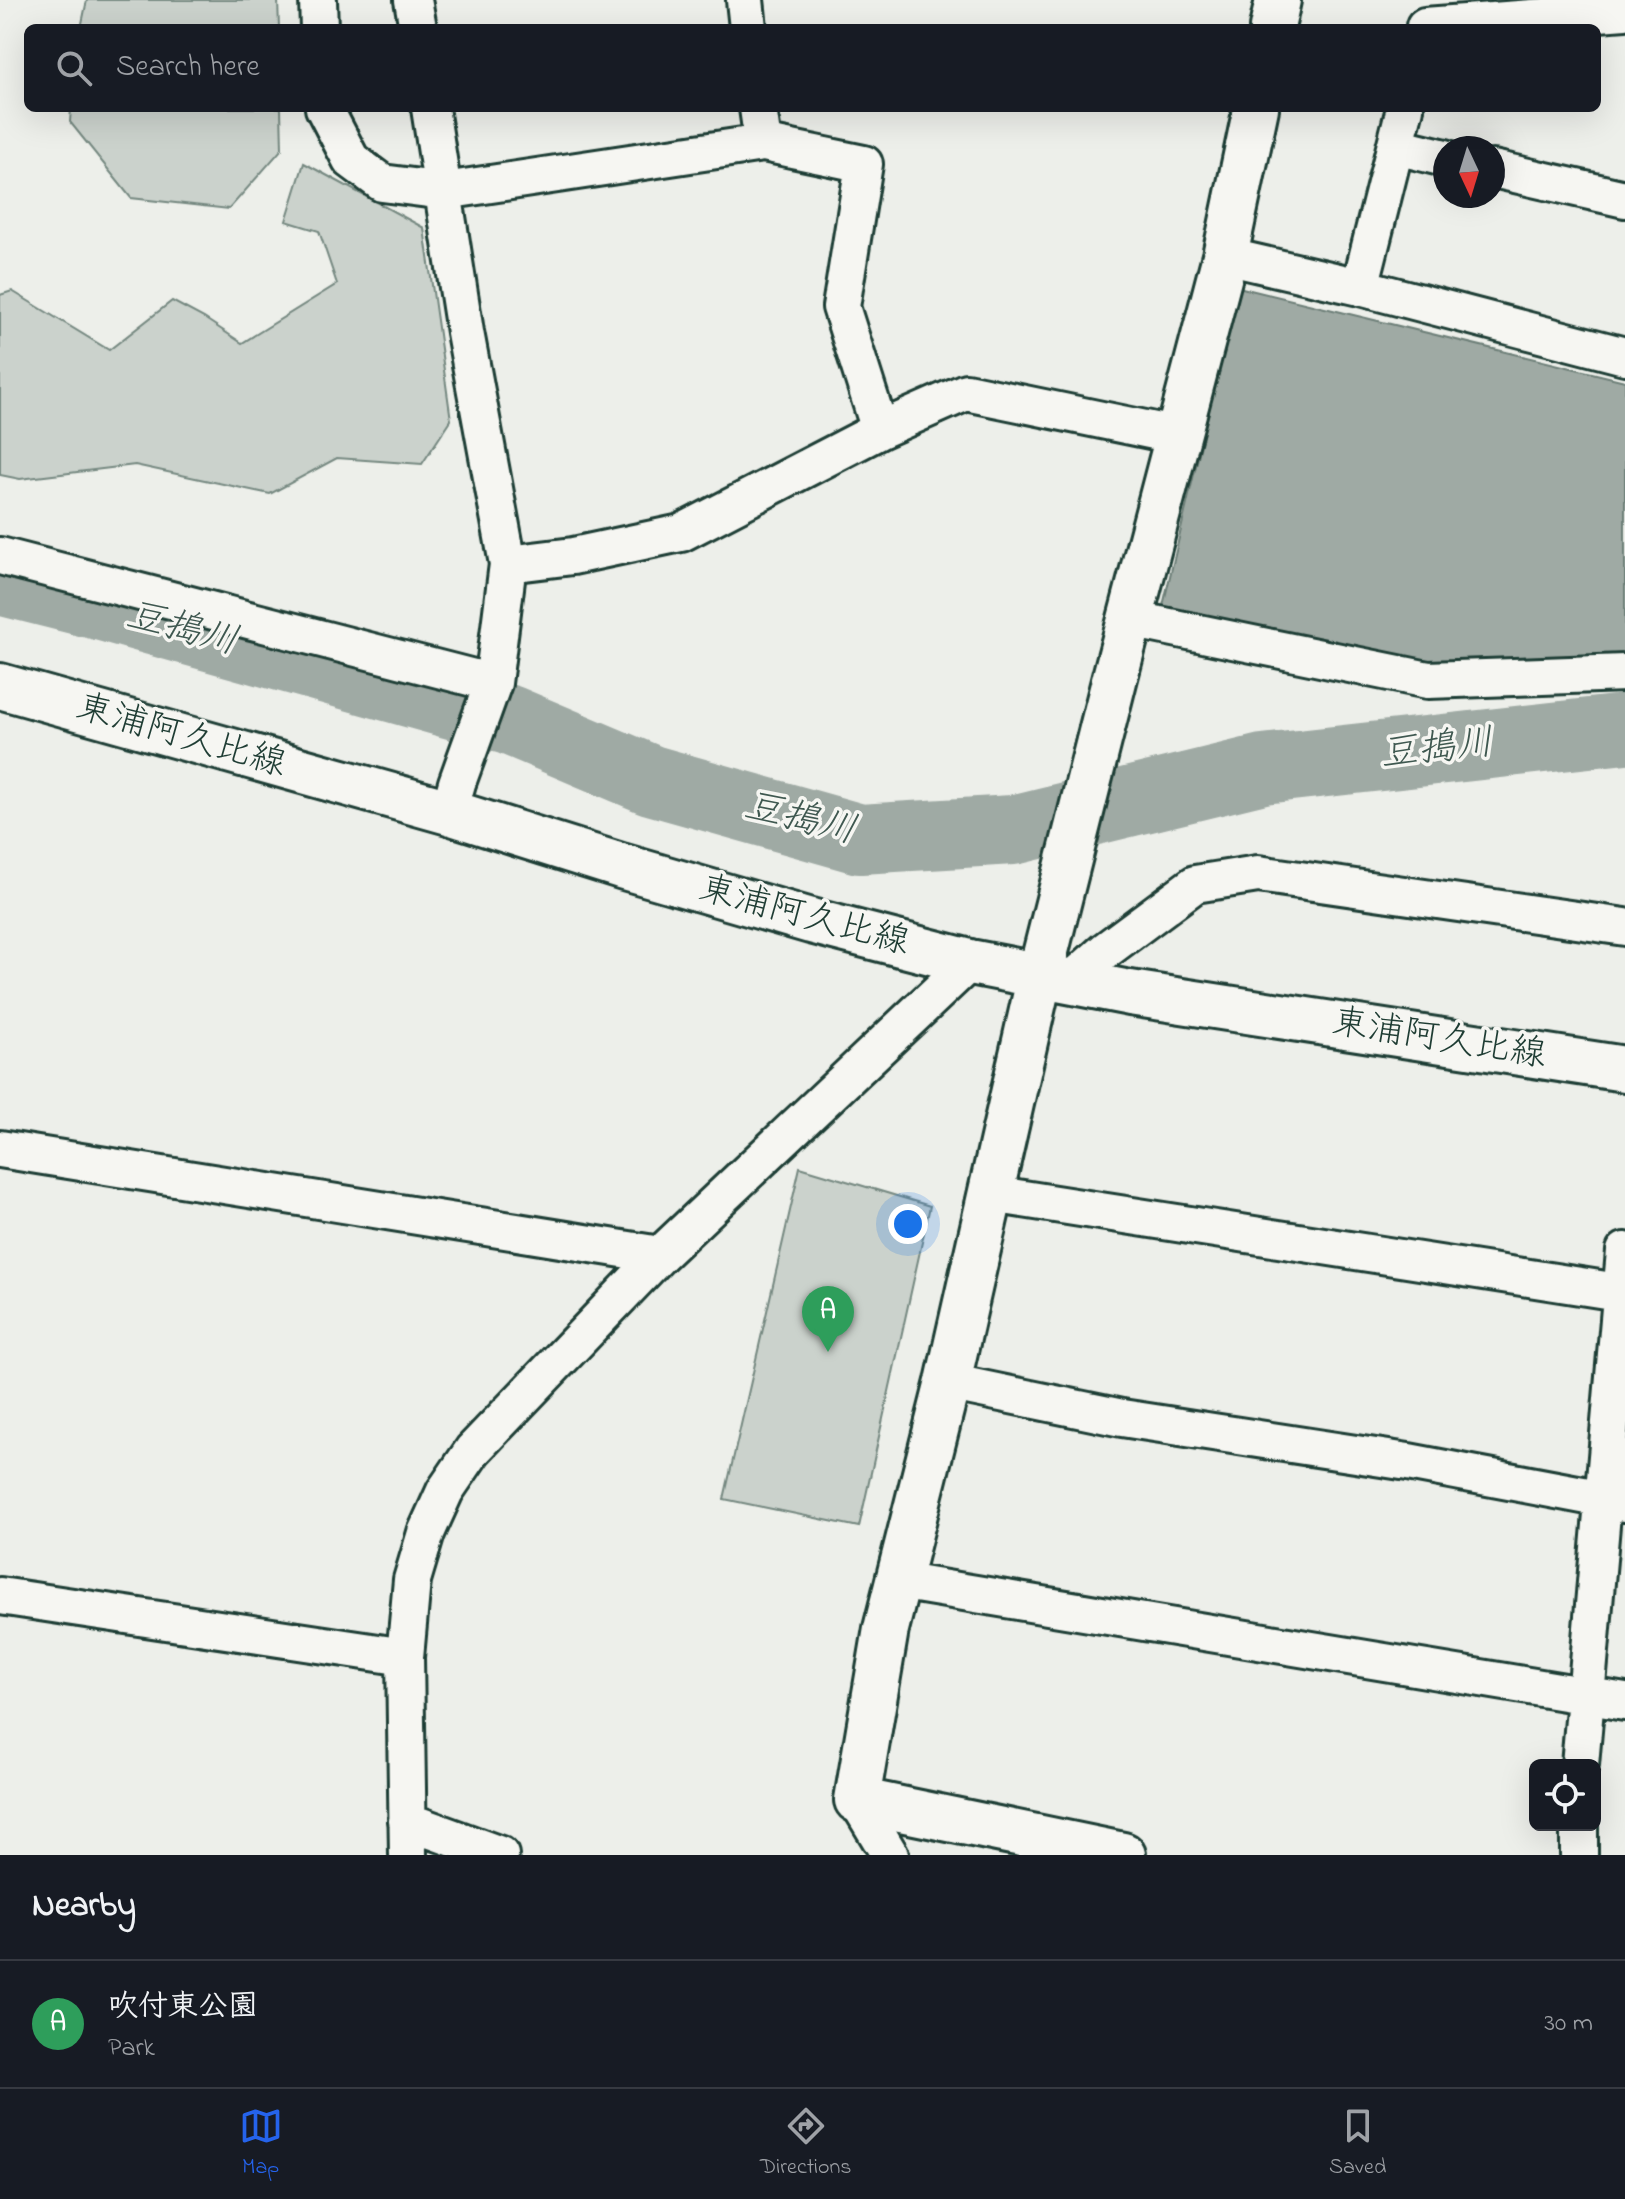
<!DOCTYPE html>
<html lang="en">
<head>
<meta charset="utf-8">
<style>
	:root { --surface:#171b24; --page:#20242c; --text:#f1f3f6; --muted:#9ea1a6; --line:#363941; --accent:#2563eb }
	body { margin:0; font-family:"Indie Flower","Klee One",sans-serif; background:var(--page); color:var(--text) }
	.controls { position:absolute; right:24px; bottom:24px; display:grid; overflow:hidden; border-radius:12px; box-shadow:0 8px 32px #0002 }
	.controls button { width:72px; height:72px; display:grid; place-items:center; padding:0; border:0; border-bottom:2px solid var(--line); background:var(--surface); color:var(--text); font:40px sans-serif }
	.compass { position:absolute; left:1433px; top:136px; width:72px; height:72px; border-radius:50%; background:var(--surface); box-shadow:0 8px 32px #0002; rotate:176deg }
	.you { position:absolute; left:908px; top:1224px; width:28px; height:28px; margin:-20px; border:6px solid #fff; border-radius:50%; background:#1a73e8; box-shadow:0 0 0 12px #1a73e833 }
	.badge { display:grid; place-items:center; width:52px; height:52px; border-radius:50%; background:var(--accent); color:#fff; font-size:26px; font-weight:700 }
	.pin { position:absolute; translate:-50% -66px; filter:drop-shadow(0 2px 4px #0008) }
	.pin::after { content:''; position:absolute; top:42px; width:28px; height:24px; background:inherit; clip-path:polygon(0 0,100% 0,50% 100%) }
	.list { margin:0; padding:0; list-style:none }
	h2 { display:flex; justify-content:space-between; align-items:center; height:104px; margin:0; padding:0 32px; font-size:34px }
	h2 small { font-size:26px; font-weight:400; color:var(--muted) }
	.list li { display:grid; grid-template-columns:52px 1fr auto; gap:24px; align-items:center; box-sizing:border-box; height:128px; padding:0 32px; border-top:2px solid var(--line) }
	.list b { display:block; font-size:30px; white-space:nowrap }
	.list p { margin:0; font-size:26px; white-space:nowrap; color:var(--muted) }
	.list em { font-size:26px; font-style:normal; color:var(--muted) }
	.icon { flex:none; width:44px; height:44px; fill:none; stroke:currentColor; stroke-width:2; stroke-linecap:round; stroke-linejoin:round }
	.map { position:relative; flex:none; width:1625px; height:1855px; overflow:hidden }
	.search { position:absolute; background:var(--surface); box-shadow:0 8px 32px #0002; left:24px; right:24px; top:24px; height:88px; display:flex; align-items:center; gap:20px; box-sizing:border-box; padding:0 28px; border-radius:12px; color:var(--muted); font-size:30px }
	.sheet { height:232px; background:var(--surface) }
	nav { display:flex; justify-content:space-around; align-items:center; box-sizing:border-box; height:112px; border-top:2px solid var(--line); background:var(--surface); font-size:22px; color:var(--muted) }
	nav a { display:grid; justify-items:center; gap:4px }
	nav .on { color:var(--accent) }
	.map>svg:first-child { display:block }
	.green { fill:#cbd2cc; stroke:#758880; stroke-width:2 }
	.water { fill:#9faaa4; stroke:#6c7e77; stroke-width:2 }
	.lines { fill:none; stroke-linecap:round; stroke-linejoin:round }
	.river { stroke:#9faaa4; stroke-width:70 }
	.street-casing { stroke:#1f3d34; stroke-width:42 }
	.secondary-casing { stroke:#1f3d34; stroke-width:50 }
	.street { stroke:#f6f6f2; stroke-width:36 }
	.secondary { stroke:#f6f6f2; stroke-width:44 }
	.labels { text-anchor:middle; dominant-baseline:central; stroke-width:7; stroke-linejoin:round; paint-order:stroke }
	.street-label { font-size:36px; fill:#1f3d34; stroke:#f6f6f2 }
	.water-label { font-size:38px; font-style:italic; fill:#3f5850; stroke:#f6f6f2 }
</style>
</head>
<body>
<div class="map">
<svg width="1625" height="1855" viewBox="0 0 1625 1855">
	<rect width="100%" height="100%" fill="#edefea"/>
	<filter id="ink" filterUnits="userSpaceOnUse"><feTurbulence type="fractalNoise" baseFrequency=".0125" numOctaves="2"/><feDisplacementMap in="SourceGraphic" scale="16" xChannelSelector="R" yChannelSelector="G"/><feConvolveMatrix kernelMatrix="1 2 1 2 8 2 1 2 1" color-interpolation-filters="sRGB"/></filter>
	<g filter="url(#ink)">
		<path class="green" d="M 87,0 L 278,0 L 279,28 L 81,28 Z
			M 71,108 L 281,108 L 282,149 L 229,209 L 131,198 L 70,122 Z
			M 304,163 L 424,228 L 451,420 L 422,464 L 337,458 L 270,494 L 135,465 L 20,479 L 0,475 L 0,295 L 12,291 L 109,350 L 172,301 L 204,318 L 242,343 L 337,284 L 319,231 L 286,221 Z
			M 800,1167 L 930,1206 L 859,1527 L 724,1499 Z"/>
		<path class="water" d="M 1238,287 L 1625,381 L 1625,655 L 1435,667 L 1163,606 Z"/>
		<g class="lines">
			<path class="river" d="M 0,580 L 99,605 L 509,720 L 651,780 L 860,839 L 1013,830 L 1263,769 L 1625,729"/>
			<defs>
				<path id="street" d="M 318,0 L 319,28
					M 413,0 L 418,28
					M 745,0 L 748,28
					M 1425,26 L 1625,11
					M 324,108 L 351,160 L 382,183 L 444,191 L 763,143 L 758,108
					M 430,108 L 465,332 L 508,564 L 493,683 L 457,783 L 449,812
					M 763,143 L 864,164 L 841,307 L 880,430
					M 1396,146 L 1445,158
					M 1493,169 L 1625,199
					M 1225,256 L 1360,287 L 1625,356
					M 1360,287 L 1405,108
					M 0,556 L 493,683
					M 508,564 L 573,556 L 681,533 L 880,430 L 966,392 L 1179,436
					M 1130,619 L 1428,680 L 1625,673
					M 1071,981 L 1106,950 L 1195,884 L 1258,874 L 1625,927
					M 0,1149 L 660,1255
					M 991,1194 L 1625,1293
					M 948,1382 L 1122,1418 L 1408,1462 L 1625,1503
					M 898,1581 L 1625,1702
					M 0,1596 L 405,1657
					M 1580,1765 L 1625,1251
					M 857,1800 L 890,1855
					M 407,1821 L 500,1855
					M 408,1855 L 405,1657 L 412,1580 L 426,1533 L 445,1491 L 473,1450 L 660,1255 L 970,962
					M 1579,1855 L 1579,1825"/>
				<path id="secondary" d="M 1272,28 L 1278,0
					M 0,686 L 449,812 L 621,866 L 811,921 L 970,962 L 1130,993 L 1625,1069
					M 1123,1855 L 857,1800 L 886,1629 L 948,1382 L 1040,975 L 1115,677 L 1225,256 L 1256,108"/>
			</defs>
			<use href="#street" class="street-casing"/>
			<use href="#secondary" class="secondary-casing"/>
			<use href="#street" class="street"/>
			<use href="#secondary" class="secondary"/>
		</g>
	</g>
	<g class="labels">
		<g class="street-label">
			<text transform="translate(181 737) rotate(16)">東浦阿久比線</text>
			<text transform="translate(804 917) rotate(15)">東浦阿久比線</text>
			<text transform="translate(1439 1040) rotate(9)">東浦阿久比線</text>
		</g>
		<g class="water-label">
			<text transform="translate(182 630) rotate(15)">豆搗川</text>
			<text transform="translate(1437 750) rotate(-6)">豆搗川</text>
			<text transform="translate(800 820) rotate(14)">豆搗川</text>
		</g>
	</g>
</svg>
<div class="controls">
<button><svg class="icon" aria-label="locate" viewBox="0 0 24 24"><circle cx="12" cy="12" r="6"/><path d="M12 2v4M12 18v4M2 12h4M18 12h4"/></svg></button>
</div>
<svg class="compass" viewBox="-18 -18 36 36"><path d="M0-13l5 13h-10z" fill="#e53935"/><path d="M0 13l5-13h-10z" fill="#9ea1a6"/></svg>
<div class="you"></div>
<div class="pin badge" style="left:828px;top:1352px;background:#2e9e5b">A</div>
<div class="search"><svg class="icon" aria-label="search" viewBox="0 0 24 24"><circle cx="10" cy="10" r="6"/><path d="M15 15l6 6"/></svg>Search here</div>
</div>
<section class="sheet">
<h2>Nearby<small></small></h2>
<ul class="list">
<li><span class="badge" style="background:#2e9e5b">A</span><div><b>吹付東公園</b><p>Park</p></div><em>30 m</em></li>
</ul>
</section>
<nav>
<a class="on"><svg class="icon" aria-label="map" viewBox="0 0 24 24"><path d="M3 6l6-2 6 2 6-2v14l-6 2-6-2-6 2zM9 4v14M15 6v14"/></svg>Map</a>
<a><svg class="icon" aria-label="directions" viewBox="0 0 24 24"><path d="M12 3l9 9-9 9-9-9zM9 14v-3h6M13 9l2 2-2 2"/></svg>Directions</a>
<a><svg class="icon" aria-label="saved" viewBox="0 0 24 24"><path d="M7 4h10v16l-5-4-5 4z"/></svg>Saved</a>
</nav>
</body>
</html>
